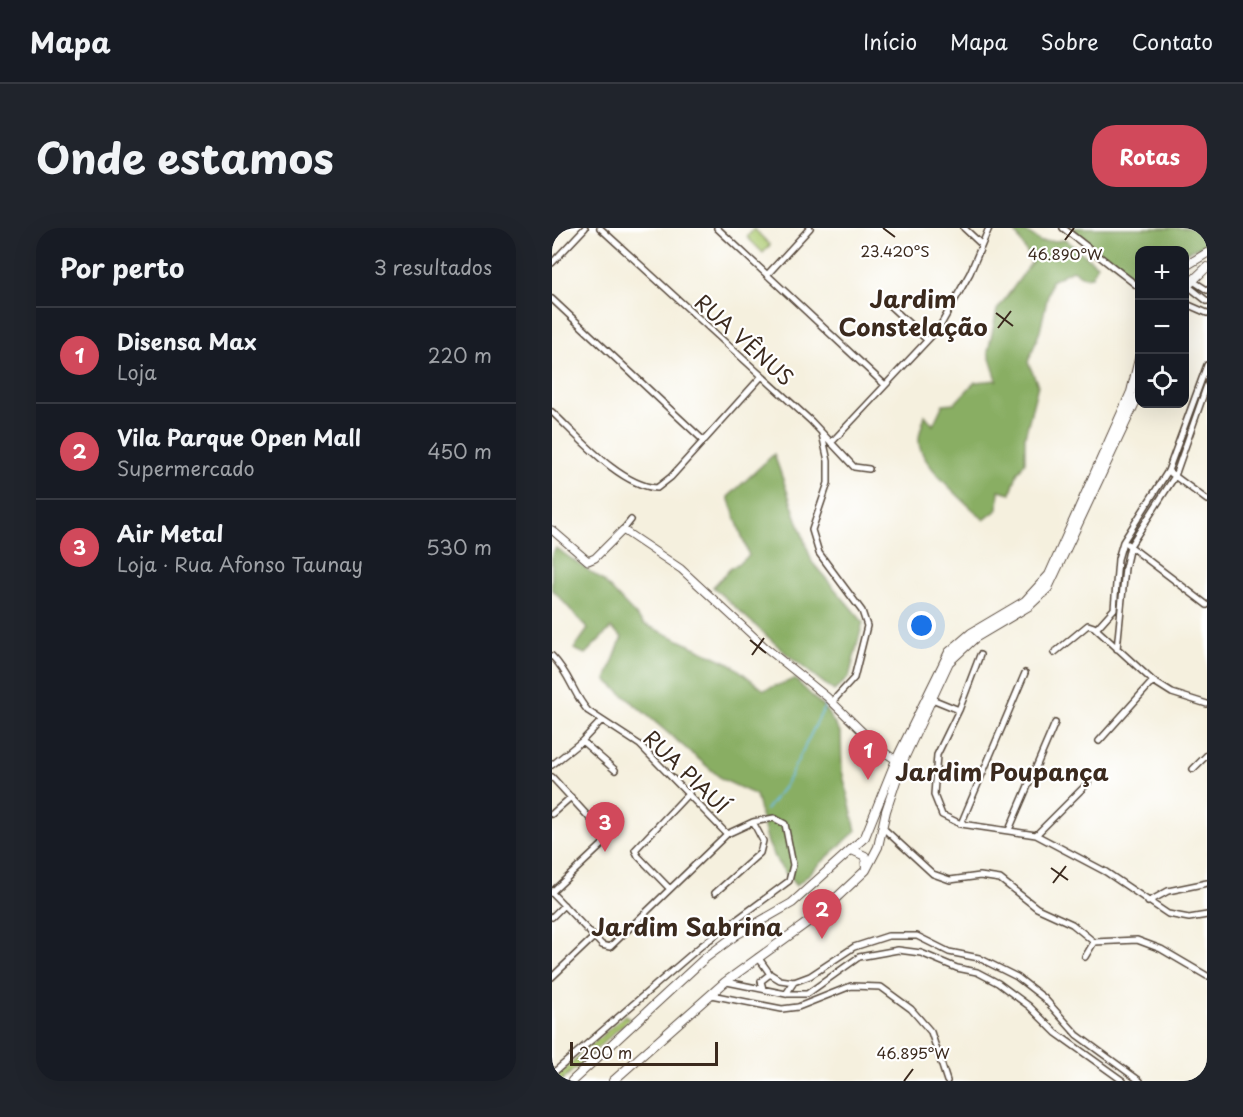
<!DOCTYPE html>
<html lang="pt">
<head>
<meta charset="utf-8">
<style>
	:root { --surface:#171b24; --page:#20242c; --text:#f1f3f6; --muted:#9ea1a6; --line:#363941; --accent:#d1495b }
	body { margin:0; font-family:"Playpen Sans",sans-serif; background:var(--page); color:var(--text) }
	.controls { position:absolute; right:18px; top:18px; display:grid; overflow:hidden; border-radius:12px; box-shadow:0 6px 24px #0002 }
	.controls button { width:54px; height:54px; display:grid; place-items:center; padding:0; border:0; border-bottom:2px solid var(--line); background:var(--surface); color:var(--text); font:30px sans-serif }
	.scale { position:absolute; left:18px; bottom:15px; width:148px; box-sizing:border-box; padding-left:6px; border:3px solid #3b2a1e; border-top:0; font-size:16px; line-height:21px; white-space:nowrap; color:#3b2a1e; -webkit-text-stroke:4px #fff; paint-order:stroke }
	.you { position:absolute; left:370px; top:398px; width:21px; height:21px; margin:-15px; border:4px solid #fff; border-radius:50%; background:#1a73e8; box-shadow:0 0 0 9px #1a73e833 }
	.badge { display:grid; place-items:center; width:39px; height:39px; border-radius:50%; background:var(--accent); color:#fff; font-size:20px; font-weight:700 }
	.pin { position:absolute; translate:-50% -50px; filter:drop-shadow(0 2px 3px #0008) }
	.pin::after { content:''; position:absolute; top:32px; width:21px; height:18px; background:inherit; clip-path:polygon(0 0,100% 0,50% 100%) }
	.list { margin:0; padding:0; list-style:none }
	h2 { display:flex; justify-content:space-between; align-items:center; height:78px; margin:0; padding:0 24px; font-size:26px }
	h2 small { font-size:20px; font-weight:400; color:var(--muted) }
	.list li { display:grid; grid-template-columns:39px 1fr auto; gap:18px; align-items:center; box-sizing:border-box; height:96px; padding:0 24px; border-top:2px solid var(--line) }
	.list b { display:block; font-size:22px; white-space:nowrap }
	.list p { margin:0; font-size:20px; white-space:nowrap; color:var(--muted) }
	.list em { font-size:20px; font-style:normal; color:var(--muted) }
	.icon { flex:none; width:33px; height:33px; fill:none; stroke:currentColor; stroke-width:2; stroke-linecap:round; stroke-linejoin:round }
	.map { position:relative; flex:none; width:655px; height:853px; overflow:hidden; border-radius:24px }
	header { display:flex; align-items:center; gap:36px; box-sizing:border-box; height:84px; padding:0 30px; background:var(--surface); border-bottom:2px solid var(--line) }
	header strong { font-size:28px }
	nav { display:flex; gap:33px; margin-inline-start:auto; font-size:21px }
	.intro { display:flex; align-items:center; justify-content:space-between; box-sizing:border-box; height:144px; padding:0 36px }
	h1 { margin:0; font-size:42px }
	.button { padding:15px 27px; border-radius:24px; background:var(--accent); color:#fff; font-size:21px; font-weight:700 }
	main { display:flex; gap:36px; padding:0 36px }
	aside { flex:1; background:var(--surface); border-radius:24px; box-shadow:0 6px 24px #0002 }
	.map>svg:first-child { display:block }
	.green { fill:#acca71; stroke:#747a48; stroke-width:1.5 }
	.forest { fill:#89ae63; stroke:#626c40; stroke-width:1.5 }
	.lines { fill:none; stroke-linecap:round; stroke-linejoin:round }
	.stream { stroke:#6ec0e9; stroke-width:1.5 }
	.minor-casing { stroke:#57483b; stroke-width:8 }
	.tertiary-casing { stroke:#57483b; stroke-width:9 }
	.primary-casing { stroke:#57483b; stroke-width:10 }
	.minor { stroke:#fff; stroke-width:5 }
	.tertiary { stroke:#fff; stroke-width:7 }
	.primary { stroke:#fff; stroke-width:8 }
	.ticks { fill:none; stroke:#3b2a1e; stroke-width:2 }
	.labels { text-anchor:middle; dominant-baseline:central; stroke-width:4.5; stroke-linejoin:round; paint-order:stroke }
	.street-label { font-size:21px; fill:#3b2a1e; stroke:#fff }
	.quarter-label { font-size:24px; font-weight:bold; fill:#3b2a1e; stroke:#fff }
	.ticks-label { font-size:15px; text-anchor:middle; fill:#3b2a1e; stroke:#fff; stroke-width:4.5; stroke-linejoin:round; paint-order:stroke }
</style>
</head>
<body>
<header>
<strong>Mapa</strong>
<nav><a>Início</a><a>Mapa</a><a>Sobre</a><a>Contato</a></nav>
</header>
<div class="intro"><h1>Onde estamos</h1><a class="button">Rotas</a></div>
<main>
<aside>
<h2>Por perto<small>3 resultados</small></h2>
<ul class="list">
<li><span class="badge">1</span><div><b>Disensa Max</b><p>Loja</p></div><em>220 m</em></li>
<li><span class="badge">2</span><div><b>Vila Parque Open Mall</b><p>Supermercado</p></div><em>450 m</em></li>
<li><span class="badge">3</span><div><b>Air Metal</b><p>Loja · Rua Afonso Taunay</p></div><em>530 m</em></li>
</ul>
</aside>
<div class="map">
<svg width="655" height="853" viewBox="0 0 655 853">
	<rect width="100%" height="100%" fill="#fff"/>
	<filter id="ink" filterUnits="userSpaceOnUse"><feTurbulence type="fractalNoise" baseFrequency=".0167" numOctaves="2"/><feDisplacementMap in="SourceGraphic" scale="12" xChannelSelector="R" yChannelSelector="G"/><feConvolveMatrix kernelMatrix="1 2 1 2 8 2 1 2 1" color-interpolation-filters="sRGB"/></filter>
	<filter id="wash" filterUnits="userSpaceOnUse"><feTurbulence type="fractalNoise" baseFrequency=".008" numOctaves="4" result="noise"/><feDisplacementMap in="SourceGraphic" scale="24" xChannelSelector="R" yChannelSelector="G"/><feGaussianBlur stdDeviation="1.35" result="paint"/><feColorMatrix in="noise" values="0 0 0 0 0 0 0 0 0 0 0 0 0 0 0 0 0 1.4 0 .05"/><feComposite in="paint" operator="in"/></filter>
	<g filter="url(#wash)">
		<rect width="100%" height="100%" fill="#f5f0de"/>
		<path class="green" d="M 202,1 L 218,17 L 211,25 L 195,9 Z
			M 73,787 L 77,791 L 9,853 L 0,853 Z"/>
		<path class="forest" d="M 461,0 L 468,0 L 489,14 L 514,12 L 545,37 L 540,48 L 533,49 L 520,42 L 499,53 L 488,103 L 476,134 L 486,157 L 473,208 L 473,234 L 465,246 L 459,265 L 447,262 L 446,281 L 432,292 C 416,276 367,236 367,214 C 366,206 371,195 373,187 L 381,197 L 391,176 L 403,175 L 423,154 L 445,152 L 436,124 L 445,82 L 480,34 Z
			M 520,0 L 655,0 L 655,16 L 633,25 L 632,22 L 588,22 L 585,46 L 578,47 L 543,22 Z
			M 222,226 L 260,334 L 311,394 L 297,449 L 282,463 L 237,428 L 161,359 L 178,341 L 197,328 L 176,269 Z
			M 4,320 L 50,352 L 92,396 L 179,436 L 212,462 L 243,451 L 273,481 L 289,506 L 290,543 L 304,603 L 244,658 L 226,635 L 216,615 L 204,567 L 170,551 L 54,452 L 70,409 L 59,400 L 33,426 L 22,421 L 36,401 L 0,361 L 0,326 Z"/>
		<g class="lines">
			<path class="stream" d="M 214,582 L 234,556 L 275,474"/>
		</g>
	</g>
	<g filter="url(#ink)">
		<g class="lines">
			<defs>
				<path id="minor" d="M 48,0 L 259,193 L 302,239 L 317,241
					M 165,0 L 333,157
					M 412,0 L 429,16
					M 511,0 L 588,60
					M 0,35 L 33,0
					M 215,47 L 258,0
					M 641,53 L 655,62
					M 636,58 L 655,73
					M 0,71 L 151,212
					M 632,75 L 655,85
					M 337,77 L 375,112
					M 0,184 C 27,209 67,257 105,260 L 119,249 L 209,149
					M 270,206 L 276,233 L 276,255 L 260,302 L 267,325 L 310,383 L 315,398 L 302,450 L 280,474
					M 279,215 L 387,100 L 418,45 L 437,0
					M 616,243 L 655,272
					M 71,302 L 79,292
					M 575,316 L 655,377
					M 544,401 L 562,381 L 566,331 L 571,314 L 616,243 L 655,137
					M 565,421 L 573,340 L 578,318 L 623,248 L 655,157
					M 502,425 L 536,397 L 542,399 L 601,453 L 620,465 L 655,476
					M 428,427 L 407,482 L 385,527 L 382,567 L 390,587 L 409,596 L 484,607 L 554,644 L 616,686 L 637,690 L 655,687
					M 0,428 C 18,446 21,466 36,483 L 88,517 L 175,606
					M 380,471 L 407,482
					M 30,513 L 63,542
					M 547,513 L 601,453
					M 0,537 L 30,513 L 49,493
					M 641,541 L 655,527
					M 0,549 L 54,608 L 50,617 L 0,664
					M 0,586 L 19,569
					M 409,596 L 473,445
					M 330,599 L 381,646 L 398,652 L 428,648 L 448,651 L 485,680 L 520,696 L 542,714 L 585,712 L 609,721 L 655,748
					M 457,602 L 503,495
					M 484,607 L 536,555
					M 117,660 L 86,628 L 83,622 L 137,565
					M 0,665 L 50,717 L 58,719 L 175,606 L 201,594 L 211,613 L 208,625 L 163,665
					M 596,674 L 616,663 L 655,655
					M 0,689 L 12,677
					M 206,729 L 218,746 L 228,752 L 242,754 L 258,748 L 302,719 L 336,708 L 365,708 L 397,724 L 427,730 L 465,749 L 492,770 L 525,807 L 588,853
					M 533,729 L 542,714
					M 0,749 L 42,709
					M 175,754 L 234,766 L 255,766 L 307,729 L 346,722 L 369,725 L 405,740 L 425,744 L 446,755 L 477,778 L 504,805 L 571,853
					M 211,761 L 209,753 L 218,746
					M 234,766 L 242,754
					M 159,767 L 230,781 L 246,779 L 299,758 L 329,759 L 359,781 L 379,804 L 395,853
					M 0,846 L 149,718 L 237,653 L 241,637 L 233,596 L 222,590 L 201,594"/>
				<path id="tertiary" d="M 0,302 L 36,333 L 43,330 L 71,302 L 129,341 L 213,419 L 275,469 L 329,522 L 344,532"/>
				<path id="primary" d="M 632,39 L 655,25
					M 632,61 L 655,39
					M 300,622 L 313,628 L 314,641
					M 0,847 L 1,845
					M 20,853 L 152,731 L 184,707 L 240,675 L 313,609 L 344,532 L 397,424 L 419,405 L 473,373 L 497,347 L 579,164 L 588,127
					M 61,853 L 173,754 L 267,686 L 314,642 L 326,619 L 334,583 L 350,535 L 397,434 L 423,410 L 477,378 L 496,360 L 588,164"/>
			</defs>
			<use href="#minor" class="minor-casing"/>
			<use href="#tertiary" class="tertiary-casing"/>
			<use href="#primary" class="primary-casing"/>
			<use href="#minor" class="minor"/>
			<use href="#tertiary" class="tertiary"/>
			<use href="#primary" class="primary"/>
		</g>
	</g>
	<path class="ticks" d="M 331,0 L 343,9M 513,12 L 522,0M 444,85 L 461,98M 446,100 L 459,83M 198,412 L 214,425M 200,427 L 212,410M 499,640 L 516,652M 501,655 L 514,638M 352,853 L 361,841"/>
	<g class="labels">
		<g class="street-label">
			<text transform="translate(193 111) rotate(42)">RUA VÊNUS</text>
			<text transform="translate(135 543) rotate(44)">RUA PIAUÍ</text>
		</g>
		<g class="quarter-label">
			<text x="361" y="70">Jardim<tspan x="361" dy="28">Constelação</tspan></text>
			<text x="450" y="543">Jardim Poupança</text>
			<text x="135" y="698">Jardim Sabrina</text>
		</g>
	</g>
	<g class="ticks-label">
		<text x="343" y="29">23.420°S</text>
		<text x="513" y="32">46.890°W</text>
		<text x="361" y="831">46.895°W</text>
	</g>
</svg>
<div class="controls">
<button>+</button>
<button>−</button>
<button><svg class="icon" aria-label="locate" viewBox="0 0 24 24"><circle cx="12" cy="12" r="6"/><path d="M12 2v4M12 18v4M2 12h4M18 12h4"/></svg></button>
</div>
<div class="scale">200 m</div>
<div class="you"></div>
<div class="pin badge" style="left:316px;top:552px">1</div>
<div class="pin badge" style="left:270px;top:711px">2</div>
<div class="pin badge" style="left:53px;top:624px">3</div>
</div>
</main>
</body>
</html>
